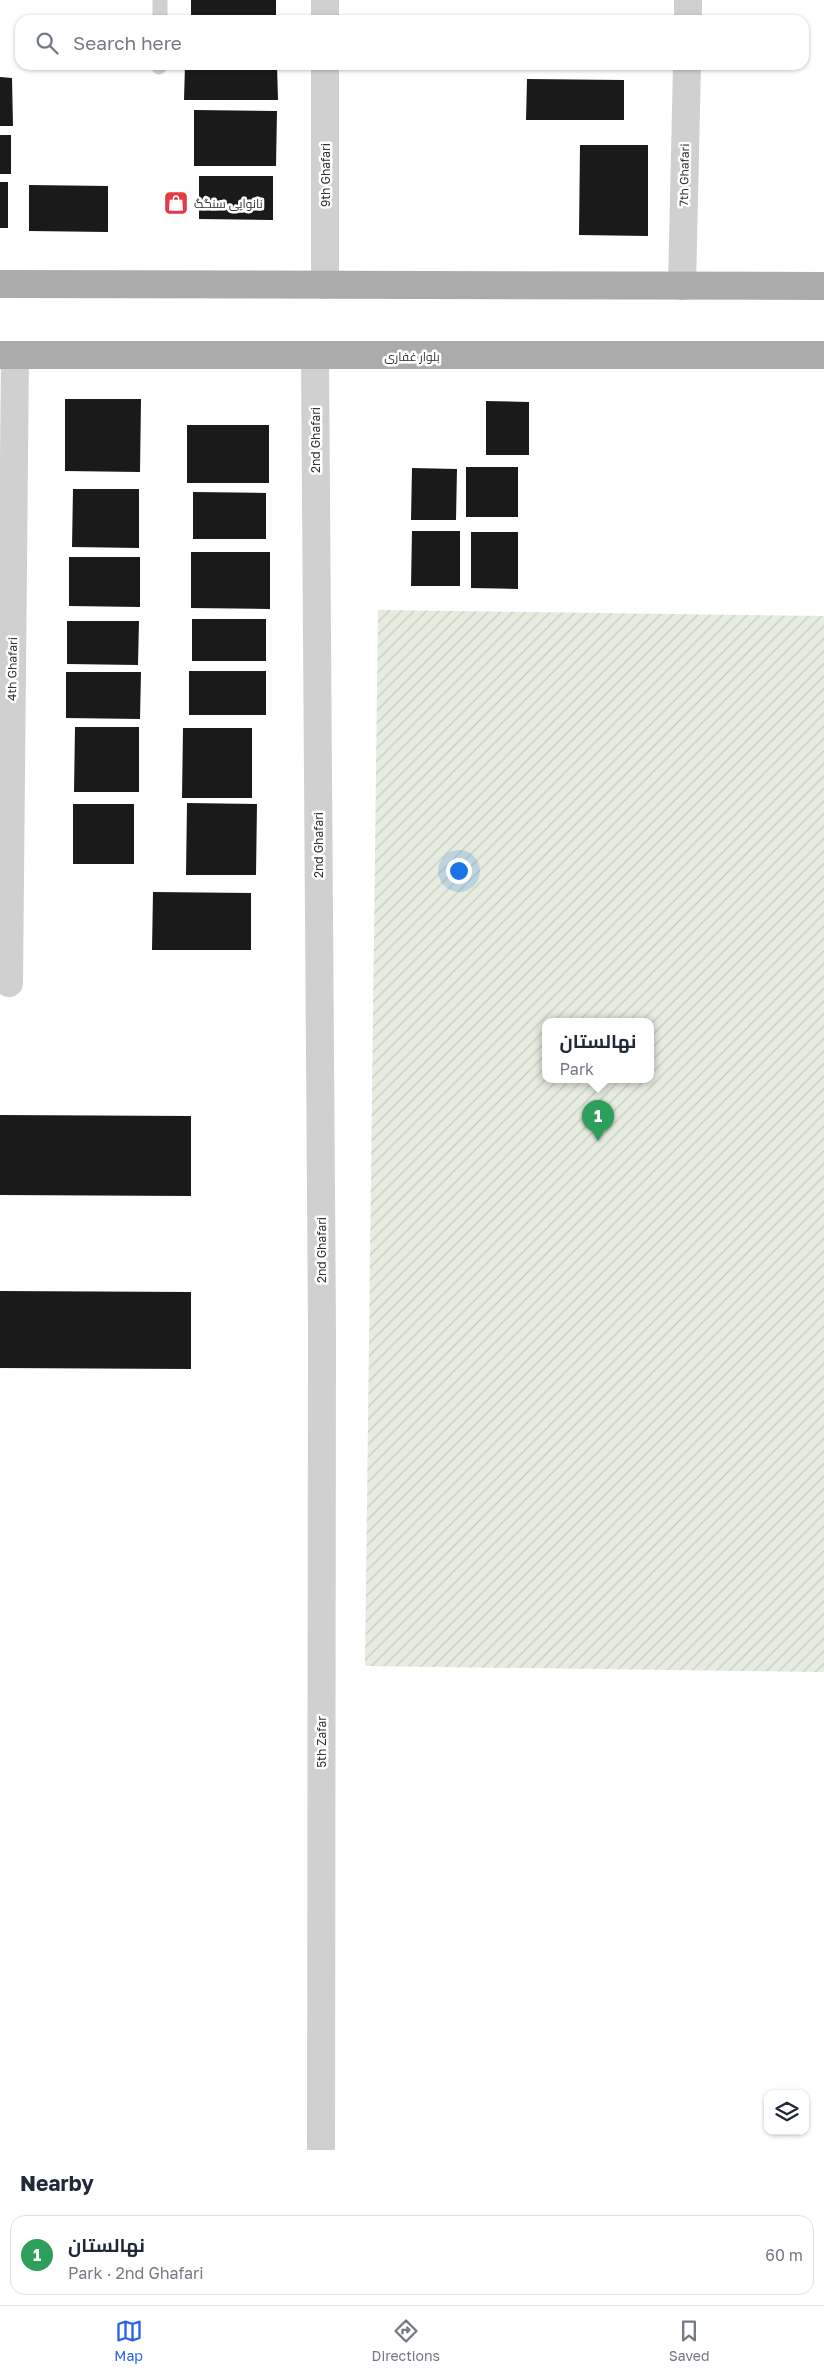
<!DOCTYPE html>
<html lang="en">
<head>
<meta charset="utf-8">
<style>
	:root { --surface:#fff; --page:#f2f2f3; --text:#1f2937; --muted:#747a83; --line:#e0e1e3; --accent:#2563eb }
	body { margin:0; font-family:"Golos Text",Cairo,sans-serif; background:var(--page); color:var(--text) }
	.controls { position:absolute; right:15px; bottom:15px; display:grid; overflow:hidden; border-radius:10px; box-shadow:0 1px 4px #0004 }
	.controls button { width:45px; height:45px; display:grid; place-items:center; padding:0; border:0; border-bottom:1px solid var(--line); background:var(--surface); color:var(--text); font:25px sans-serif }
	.you { position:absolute; left:458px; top:870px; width:18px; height:18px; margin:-12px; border:4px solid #fff; border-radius:50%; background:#1a73e8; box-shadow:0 0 0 8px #1a73e833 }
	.badge { display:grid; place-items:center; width:32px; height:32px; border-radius:50%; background:var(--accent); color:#fff; font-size:16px; font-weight:700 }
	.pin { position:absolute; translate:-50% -41px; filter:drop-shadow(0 1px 2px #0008) }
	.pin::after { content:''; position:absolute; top:26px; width:18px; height:15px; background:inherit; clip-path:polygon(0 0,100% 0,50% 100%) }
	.popup { position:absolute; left:542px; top:1018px; width:112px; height:65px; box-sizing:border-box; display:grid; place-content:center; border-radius:10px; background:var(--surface); filter:drop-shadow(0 1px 4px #0005); font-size:16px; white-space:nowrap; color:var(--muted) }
	.popup b { font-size:19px; color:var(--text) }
	.popup::after { content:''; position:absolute; left:50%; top:100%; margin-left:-10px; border:10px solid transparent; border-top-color:var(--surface) }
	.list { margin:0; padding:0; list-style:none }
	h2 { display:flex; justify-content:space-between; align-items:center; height:65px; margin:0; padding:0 20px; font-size:21px }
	h2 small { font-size:16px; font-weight:400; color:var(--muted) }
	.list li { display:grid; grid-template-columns:32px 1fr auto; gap:15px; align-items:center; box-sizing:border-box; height:80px; margin:0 10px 10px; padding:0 10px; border:1px solid var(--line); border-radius:15px }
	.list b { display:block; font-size:19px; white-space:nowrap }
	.list p { margin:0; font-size:16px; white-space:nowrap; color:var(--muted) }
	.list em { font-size:16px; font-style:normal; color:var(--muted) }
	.icon { flex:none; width:28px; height:28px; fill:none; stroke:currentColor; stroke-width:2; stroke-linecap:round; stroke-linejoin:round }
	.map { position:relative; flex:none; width:824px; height:2150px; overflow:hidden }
	.search { position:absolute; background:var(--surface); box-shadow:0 1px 4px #0004; left:15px; right:15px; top:15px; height:55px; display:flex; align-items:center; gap:12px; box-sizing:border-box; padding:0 18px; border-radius:15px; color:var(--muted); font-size:19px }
	.sheet { height:155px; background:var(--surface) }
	nav { display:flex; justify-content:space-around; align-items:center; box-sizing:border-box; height:70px; border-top:1px solid var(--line); background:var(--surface); font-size:14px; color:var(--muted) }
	nav a { display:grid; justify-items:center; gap:2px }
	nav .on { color:var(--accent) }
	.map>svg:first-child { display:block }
	.garden { fill:url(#garden-furrows); fill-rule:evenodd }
	.building { fill:#1a1a1a }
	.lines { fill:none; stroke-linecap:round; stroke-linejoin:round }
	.lane { stroke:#d0d0d0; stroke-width:15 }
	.street { stroke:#d0d0d0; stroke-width:28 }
	.primary { stroke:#ababab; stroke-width:28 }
	.labels { text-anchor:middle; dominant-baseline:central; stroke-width:5; stroke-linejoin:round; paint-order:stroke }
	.street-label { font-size:12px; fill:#333; stroke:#fff }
	.poi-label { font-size:12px; fill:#333; stroke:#fff; text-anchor:start }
</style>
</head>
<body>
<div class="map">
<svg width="824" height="2150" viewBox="0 0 824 2150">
	<defs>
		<pattern id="garden-furrows" width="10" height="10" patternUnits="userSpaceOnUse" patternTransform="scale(1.25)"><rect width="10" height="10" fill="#e6ecdf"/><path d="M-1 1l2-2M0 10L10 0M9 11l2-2" fill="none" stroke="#c6cbc0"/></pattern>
	</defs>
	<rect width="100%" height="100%" fill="#fff"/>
	<path class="garden" d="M 378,610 L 824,616 L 824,1672 L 365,1666 ZM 546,1022 L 650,1022 L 650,1080 L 546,1080 Z"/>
	<path class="building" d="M 191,0 L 276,0 L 276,20 L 191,20 Z
		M 185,65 L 277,65 L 278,100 L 184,100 Z
		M 524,65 L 626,65 L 626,70 L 524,70 Z
		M 0,77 L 12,78 L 13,126 L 0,126 Z
		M 527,79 L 624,80 L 624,120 L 526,120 Z
		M 194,110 L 277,111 L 276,166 L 194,166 Z
		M 0,135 L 11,135 L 11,174 L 0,174 Z
		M 580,145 L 648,145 L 648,236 L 579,235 Z
		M 199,176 L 273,176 L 273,220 L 199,219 Z
		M 0,182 L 8,182 L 8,228 L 0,228 Z
		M 29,185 L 108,186 L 108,232 L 29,231 Z
		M 65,399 L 141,399 L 140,472 L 65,471 Z
		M 486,401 L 529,402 L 529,455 L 486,455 Z
		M 187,425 L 269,425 L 269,483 L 187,483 Z
		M 466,467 L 518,467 L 518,517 L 466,517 Z
		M 412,468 L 457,469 L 456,520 L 411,520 Z
		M 73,489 L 139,489 L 139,548 L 72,547 Z
		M 193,492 L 266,493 L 266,539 L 193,539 Z
		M 412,531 L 460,531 L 460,586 L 411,586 Z
		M 471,532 L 518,532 L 518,589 L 471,588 Z
		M 191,552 L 270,552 L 270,609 L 191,608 Z
		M 69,557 L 140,557 L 140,607 L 69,606 Z
		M 192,619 L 266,619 L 266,661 L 192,661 Z
		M 67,621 L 139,621 L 138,665 L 67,664 Z
		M 189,671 L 266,671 L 266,715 L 189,715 Z
		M 66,672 L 141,672 L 140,719 L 66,718 Z
		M 75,727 L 139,727 L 139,792 L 74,792 Z
		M 183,728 L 252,728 L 252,798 L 182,798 Z
		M 187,803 L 257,804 L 256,875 L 186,875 Z
		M 73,804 L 134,804 L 134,864 L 73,864 Z
		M 153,892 L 251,893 L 251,950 L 152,950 Z
		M 0,1115 L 191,1116 L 191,1196 L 0,1195 Z
		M 0,1291 L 191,1292 L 191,1369 L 0,1368 Z"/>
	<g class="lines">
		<path class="lane" d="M 160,20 L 160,0
			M 159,67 L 159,65"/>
		<path class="street" d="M 325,0 L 325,20
			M 688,20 L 688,0
			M 325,65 L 325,285
			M 682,286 L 687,65
			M 315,356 L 322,1333 L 321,2150
			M 9,983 L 15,355"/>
		<path class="primary" d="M 0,284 L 824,286
			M 0,355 L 824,355"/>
	</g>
	<defs>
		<symbol id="shop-square" viewBox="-11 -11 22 22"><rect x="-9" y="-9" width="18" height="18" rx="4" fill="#e63946" stroke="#fff"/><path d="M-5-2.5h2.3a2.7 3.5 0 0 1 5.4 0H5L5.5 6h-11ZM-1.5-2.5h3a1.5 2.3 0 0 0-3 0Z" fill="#fff"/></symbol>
	</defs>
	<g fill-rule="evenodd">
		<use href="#shop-square" x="162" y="189" width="28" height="28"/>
	</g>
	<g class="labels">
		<g class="street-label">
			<text transform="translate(325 175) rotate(-90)">9th Ghafari</text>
			<text transform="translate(684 175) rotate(-89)">7th Ghafari</text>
			<text x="412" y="356">بلوار غفاری</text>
			<text transform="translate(315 440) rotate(-90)">2nd Ghafari</text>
			<text transform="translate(12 669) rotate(-89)">4th Ghafari</text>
			<text transform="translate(318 845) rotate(-90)">2nd Ghafari</text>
			<text transform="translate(321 1250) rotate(-90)">2nd Ghafari</text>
			<text transform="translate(321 1742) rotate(-90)">5th Zafar</text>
		</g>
		<g class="poi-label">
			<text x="194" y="203">نانوایی سنگگ</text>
		</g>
	</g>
</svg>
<div class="controls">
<button><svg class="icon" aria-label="layers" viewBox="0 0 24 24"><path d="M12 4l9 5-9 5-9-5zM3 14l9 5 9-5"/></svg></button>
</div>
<div class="you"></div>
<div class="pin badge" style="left:598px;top:1141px;background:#2e9e5b">1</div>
<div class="popup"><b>نهالستان</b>Park</div>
<div class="search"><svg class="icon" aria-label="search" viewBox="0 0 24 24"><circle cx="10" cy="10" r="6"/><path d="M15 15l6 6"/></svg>Search here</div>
</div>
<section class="sheet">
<h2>Nearby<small></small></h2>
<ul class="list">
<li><span class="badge" style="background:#2e9e5b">1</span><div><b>نهالستان</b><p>Park · 2nd Ghafari</p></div><em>60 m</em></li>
</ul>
</section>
<nav>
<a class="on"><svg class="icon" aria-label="map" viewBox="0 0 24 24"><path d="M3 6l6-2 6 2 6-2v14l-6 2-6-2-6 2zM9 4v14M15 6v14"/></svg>Map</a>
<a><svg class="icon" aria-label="directions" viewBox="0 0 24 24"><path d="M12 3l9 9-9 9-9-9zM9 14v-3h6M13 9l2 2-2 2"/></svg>Directions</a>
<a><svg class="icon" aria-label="saved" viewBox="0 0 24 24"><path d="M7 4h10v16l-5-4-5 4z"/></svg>Saved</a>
</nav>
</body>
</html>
